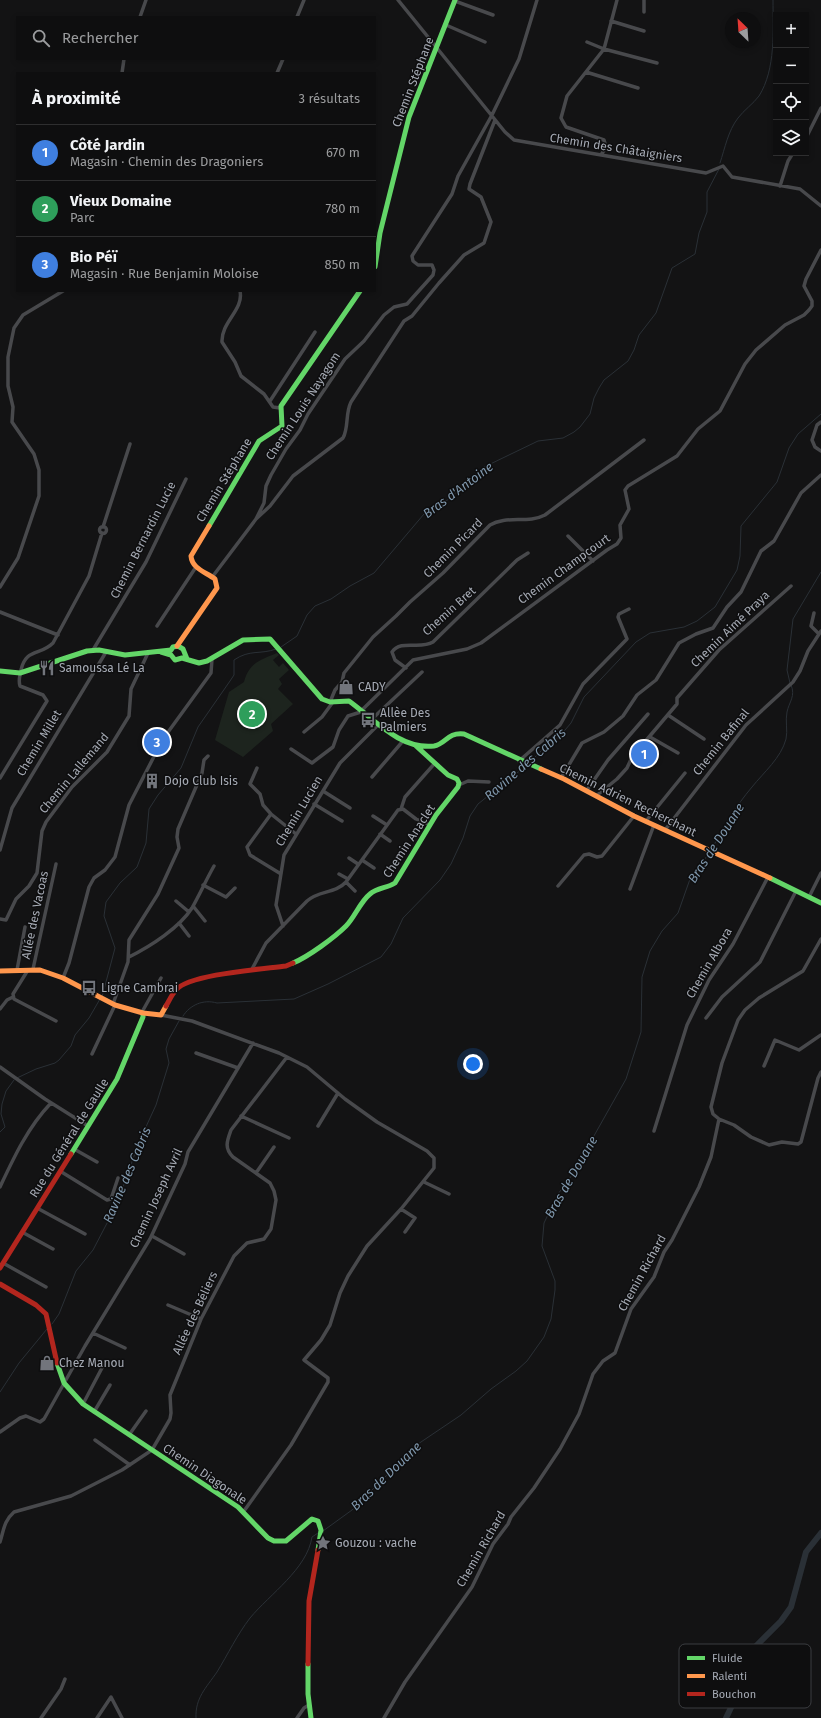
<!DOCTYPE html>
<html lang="fr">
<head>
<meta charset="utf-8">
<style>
	:root { --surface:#0e0e0f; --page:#1c1c1d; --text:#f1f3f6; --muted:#9b9c9e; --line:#2e2e2f; --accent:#72757c }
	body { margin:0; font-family:"Fira Sans",sans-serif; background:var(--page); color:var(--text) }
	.controls { position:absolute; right:12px; top:12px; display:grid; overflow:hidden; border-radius:0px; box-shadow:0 2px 6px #0003 }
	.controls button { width:36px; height:36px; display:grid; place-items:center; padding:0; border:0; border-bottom:1px solid var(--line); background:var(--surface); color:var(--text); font:20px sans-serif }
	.compass { position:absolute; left:725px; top:12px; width:36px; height:36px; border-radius:50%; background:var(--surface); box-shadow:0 2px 6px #0003; rotate:335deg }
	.you { position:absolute; left:473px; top:1064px; width:14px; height:14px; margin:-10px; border:3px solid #fff; border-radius:50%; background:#1a73e8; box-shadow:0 0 0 6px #1a73e833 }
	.badge { display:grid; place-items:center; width:26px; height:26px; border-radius:50%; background:var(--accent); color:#fff; font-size:13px; font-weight:700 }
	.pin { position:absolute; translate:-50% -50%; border:2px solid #fff; box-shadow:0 1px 4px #0006 }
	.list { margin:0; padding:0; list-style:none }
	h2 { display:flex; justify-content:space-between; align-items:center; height:52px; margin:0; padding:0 16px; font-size:17px }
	h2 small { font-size:13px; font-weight:400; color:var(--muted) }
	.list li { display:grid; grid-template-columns:26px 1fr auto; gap:12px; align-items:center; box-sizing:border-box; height:56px; padding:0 16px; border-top:1px solid var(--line) }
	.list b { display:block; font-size:15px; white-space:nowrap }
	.list p { margin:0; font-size:13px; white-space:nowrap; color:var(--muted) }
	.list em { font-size:13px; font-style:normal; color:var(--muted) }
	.icon { flex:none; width:22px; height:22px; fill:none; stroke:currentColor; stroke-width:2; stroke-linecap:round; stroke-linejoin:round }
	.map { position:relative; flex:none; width:821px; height:1718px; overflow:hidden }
	.search { position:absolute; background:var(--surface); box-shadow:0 2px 6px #0003; left:16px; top:16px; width:360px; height:44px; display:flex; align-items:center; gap:10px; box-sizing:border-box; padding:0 14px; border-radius:0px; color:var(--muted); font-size:15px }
	.panel { position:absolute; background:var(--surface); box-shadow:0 2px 6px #0003; left:16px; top:72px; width:360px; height:220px; border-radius:0px }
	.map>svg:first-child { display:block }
	.green { fill:#1d241e }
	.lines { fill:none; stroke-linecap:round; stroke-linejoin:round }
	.stream { stroke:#2a3036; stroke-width:1 }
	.river { stroke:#2a3036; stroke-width:6 }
	.street { stroke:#48494c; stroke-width:3.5 }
	.fast { stroke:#63d668; stroke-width:5 }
	.slow { stroke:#ff974d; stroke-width:5 }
	.jam { stroke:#b3261e; stroke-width:5 }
	.labels { text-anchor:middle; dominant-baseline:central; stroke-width:3; stroke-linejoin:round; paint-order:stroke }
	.street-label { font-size:12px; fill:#a5aab4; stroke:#0e0e0f }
	.poi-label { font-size:12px; fill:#a5aab4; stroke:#0e0e0f; text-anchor:start }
	.water-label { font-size:13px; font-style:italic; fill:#7f97ac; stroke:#0e0e0f }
	.key { fill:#0e0e0f; stroke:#3b3d41; stroke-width:1 }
	.key-label { font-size:11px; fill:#a5aab4 }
</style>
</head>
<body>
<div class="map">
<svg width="821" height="1718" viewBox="0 0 821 1718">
	<rect width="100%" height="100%" fill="#131314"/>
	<path class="green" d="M 277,653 L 279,655 L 273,660 L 279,667 L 283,663 L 289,670 L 279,679 L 282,684 L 278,689 L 293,704 L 271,724 L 273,731 L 243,757 L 215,740 L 229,692 L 244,682 C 249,663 260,660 277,653 Z"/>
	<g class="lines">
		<path class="stream" d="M 720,163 C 725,148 728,131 738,118 C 744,110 753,104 759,96 C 776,69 773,30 773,0
			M 281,647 L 297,636 L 307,615 L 315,606 L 331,599 L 350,586 L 374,573 L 424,514 L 449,499 L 482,468 L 538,441 L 563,438 L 574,432 L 580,427 L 590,414 L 594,398 L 599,388 L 604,380 L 628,361 L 634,350 L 639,335 L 656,313 L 672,268 L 695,254 L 699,233 L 707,212 L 707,192 L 719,169
			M 790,683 L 787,670 L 793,619 L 821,572
			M 529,763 L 546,746 L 560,736 L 571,723 L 584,697 L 636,642 L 650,633 L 684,627 L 697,621 L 715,607 L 737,570 L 740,556 L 741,526 L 777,482 L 789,448 L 798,434 L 821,414
			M 712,849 C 723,827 736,806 752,787 C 764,772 781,758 786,739 C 788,731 785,721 787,712 C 789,702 796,696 791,685
			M 102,997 L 115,948 L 104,916 L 106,902 L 120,883 L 137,867 L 146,843 L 149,809 L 158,795 L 181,768 L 198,727 L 230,681 L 234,675 L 234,660 C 250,649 260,655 276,649
			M 183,1016 C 190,1005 203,999 217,1003 L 294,999 L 328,984 L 381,957 L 391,944 L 403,918 L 440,880 L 451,864 L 463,838 L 470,816 L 478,804 L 527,765
			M 17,1078 L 36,1069 L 55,1063 L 59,1060 L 71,1046 L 75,1035 L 89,1018 L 100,999
			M 0,1132 L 5,1127 L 1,1114 L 2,1104 L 6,1091 L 14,1080
			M 52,1324 L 59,1314 L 76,1271 L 93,1250 L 117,1204 L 139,1142 L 156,1105 L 169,1063 L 166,1049 L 169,1039 L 179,1021
			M 0,1392 L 19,1363 L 47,1329
			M 323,1531 L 352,1510 L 418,1444 L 461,1415 L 491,1389 L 516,1371 L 527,1361 L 544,1337 L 551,1319 L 555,1290 L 555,1281 L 542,1246 L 544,1223 L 558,1194 L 578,1167 L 586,1150 L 626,1079 L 641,1032 L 642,977 L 650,951 L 662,931 L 678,913 L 690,879 L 710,852
			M 196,1718 C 195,1698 206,1688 217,1672 C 228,1654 237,1635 250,1618 C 270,1594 307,1569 312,1537 L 318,1533"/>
		<path class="river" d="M 726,1718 L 737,1695 L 755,1647 L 781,1621 L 791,1607 L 806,1552 L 821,1533"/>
		<path class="street" d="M 398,0 L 505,132 L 514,140 L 706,173 L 723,166 L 732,177 L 800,189 L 821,206
			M 455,1 L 493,15
			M 644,12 L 644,0
			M 140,17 L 146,0
			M 297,17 L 304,0
			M 611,21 L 644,31
			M 446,25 L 485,42
			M 587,42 L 604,49 L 657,63
			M 586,72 L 638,88
			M 122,73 L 124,59
			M 277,73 L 283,59
			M 806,138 L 821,108
			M 601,155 L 606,147 L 604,140 L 566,127 L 561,118 L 567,96 L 604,49 L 617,0
			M 780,186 L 788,161 L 793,153
			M 240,291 C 244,310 221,322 222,342 L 235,362 L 241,376 L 264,394 L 273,407 L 280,408
			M 270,401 L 315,332
			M 821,422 L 817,425 L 812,440 L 815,447 L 821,451
			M 256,519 L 264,503 L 266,486 L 271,475 L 286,449 L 300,430 L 308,414 L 345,359 L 364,341 L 384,315 L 394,307 L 407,304 L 433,275 L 434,270 L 432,265 L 418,265 L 413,261 L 412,256 L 452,194 L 458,176 L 492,115 L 519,59 L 537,0
			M99.5 530a3.5 3.5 0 1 1 7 0a3.5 3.5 0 1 1-7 0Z
			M 103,527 L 130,444
			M 568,536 L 593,561
			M 213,576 L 256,519 L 270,506 L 293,476 L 343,438 C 349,427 345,414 351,402 L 404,321 L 412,316 L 439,283 L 464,255 L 484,243 L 491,222 L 481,197 L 469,189 L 470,184 L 495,120
			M 0,587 L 18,558 L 39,496 L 39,470 L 34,454 L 12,422 L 13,407 L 8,386 L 8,357 L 14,328 L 23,315 L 63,291
			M 0,612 L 58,635
			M 814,613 L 811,626 L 819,634
			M 157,626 L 196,567
			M 93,650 L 146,562 L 186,479
			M 406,668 L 395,660 L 392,652 C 401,639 420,650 433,642 L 517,560 L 528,553
			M 330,702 L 335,690 L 342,682 L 344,673 L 373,637 L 396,616 L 410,602 L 443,573 L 490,525 C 506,515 528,524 545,515 L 644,440
			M 362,710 L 413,660 L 467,649 L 481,643 L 607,550 L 617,544 L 621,538 L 620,525 L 629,509 L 625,490 L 628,486 L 677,456 L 698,429 L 720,411 L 745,364 L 756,350 L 785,325 L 804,315 L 809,310 L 812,306 L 812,301 L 804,286 L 806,279 L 821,250
			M 668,715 L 704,739
			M 372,719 L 422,672
			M 304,732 L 322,717 L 333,702
			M 650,737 L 678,753
			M 291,749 L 312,763 L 333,747 L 339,730 L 348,716 L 364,711
			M 519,761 L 560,725 L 583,684 L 627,639 L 618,617 L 619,614 L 629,609
			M 257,768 L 250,784 L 260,794 L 263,805 L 271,814 L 296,834
			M 372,777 L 403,741
			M 0,778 L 47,701 L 43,695 L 20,686 C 18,680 20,676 21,670 C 26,648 40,656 53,643 L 89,576 L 102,533
			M 561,778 L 582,743 L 604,732 L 623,716 L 637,695 L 656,680 L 679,643 L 696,634 L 713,628 L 727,607 L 741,592 L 761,551 L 774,541 L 801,493 L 821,475
			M 459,785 L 468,781 L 489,782
			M 587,790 L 608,760 L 648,714
			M 323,791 L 350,808
			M 596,796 L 617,779 L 627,768 L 632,757 L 677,704 L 677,698 L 719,650 L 791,586
			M 314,804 L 342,821
			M 401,809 L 405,797 L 435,763
			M 271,814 L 247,847 L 250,855 L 281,874
			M 373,816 L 387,825
			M 646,821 L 685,773
			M 665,830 L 746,725 L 793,682 L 800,671 L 808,651 L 821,631
			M 380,834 L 390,841
			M 0,850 L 12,808 L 106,652
			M 349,858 L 358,864
			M 362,860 L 374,868
			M 339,874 L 348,879
			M 346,882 L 355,891
			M 203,885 L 226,897 L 235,888
			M 558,886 L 584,855 L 589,854 L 597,857 L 602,856 L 634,816
			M 630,889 L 654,825
			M 809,897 L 821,873
			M 176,901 L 189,912
			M 193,906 L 205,921
			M 0,919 L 6,920 L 16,899 L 29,886 L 37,873 L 42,831 L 46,822 L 72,787 L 107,752 L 129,716 L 131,689 L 148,653
			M 179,923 L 189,936
			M 283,926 L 276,905 L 284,855 L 340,763 L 379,724
			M 129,957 C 151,946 179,928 192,908 C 200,894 206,880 214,866
			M 33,969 L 56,864
			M 252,969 L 266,943 L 307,901 C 319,890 335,894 346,882 L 398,810 L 403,809 L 416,819 L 430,825
			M 17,970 L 25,927
			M 28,970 L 13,994 L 14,999 L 56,1021
			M 63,978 L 69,963 L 89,887 L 94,878 L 105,870 L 115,857 L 129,805 L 163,739 L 211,673 L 212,659
			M 113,1004 L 128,962 L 129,940 L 158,894 L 179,848 L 177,837 L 178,829 L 202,773 L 204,760 L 208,756
			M 0,1009 L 7,1000 L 13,997
			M 142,1012 L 161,978
			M 161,1015 L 192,1021 L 279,1053 L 307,1067 L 345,1099 L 377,1122 L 427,1151 L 434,1158 L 434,1168 L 401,1209 L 367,1246 L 348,1276 L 340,1293 L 330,1325 L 321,1340 L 304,1360 L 328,1378 L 328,1382 L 291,1445 L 244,1511
			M 706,1018 L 722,997 L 760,962 L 796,891
			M 196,1053 L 238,1068
			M 92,1054 L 115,1005
			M 764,1066 L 775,1040 L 799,1050 L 821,1035
			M 0,1067 L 45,1099 L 88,1126
			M 241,1116 L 289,1138
			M 719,1119 L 734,1125 L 751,1137 L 769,1145 L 782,1142 L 798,1144 L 801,1142 L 818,1078 L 821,1072
			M 318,1126 L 338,1093
			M 654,1131 L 687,1025 L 709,980 L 733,944 L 768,877
			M 74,1149 L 97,1162
			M 60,1171 L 107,1200 L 111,1199 L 118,1178
			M 256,1173 L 274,1147
			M 424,1182 L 449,1194
			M 0,1187 C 14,1157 28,1127 51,1103
			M 37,1208 L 85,1234
			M 401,1209 L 415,1218 L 405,1232
			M 22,1232 L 53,1249
			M 152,1236 L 184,1254
			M 3,1263 L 46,1287
			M 168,1305 L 201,1319
			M 93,1333 L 125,1348
			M 83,1404 L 103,1366
			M 94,1412 L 110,1385
			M 0,1432 L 20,1418 L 26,1416 L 40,1422 L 44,1419 L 85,1346 L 150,1239 L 185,1164 L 188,1152 L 253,1043
			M 129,1435 L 146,1411
			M 95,1440 L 130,1465
			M 0,1542 C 4,1529 4,1521 14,1512 L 71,1496 L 122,1470 L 152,1450 L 170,1419 L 171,1413 L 170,1395 L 201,1319 L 234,1256 L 247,1243 L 264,1239 L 271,1229 L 276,1200 L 274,1191 L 270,1183 L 233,1157 C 224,1148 227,1141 231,1130 L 287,1057
			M 41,1718 L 61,1689 L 65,1679
			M 97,1718 L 111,1697 L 122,1718
			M 297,1718 L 304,1708 L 309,1705
			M 384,1718 L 405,1682 L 472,1587 L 493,1544 L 508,1524 L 511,1517 L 534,1488 L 560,1449 L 579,1414 L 593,1374 L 603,1361 L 615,1353 L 631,1309 L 654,1277 L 664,1252 L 672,1240 L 699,1187 L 711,1157 L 719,1119 L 713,1114 L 711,1107 L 722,1063 L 738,1020 L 745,1010 L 759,998 L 803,971 L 821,939"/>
		<path class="fast" d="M 375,267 L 380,233 L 409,117 L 455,0
			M 209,526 L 259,441 L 282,426 L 281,406 L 360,291
			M 161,652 L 171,655 L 175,660 L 182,658 L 199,663 L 207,661 L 243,640 L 270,639 L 322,699 L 330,702 L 349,701 C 374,719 400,750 434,746 C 446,744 447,732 464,734 L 541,769
			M 0,671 L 20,673 L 87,651 L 99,650 L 125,655 L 171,650 L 173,647 L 178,646 L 183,649 L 187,659
			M 770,878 L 821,903
			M 293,963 C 308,957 335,937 346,926 C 355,917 360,902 370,894 C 377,888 387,888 395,883 L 436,815 L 458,787 L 459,783 L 457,779 L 448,775 L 415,745
			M 71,1154 L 117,1079 L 143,1017 L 143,1013
			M 57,1363 L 64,1383 L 83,1404 L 238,1507 L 268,1538 L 274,1541 L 286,1541 L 312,1519 L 318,1521 L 321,1530 L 318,1550
			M 308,1664 L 308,1694 L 311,1718"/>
		<path class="slow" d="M 177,646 L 217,588 L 215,579 C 206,572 192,569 191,556 L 209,526
			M 541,769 L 564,779 L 634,816 L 770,878
			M 0,971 L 40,970 L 63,978 L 115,1005 L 143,1013 L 161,1015 L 166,1006"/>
		<path class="jam" d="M 166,1006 C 169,1001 172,994 176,990 C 189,974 264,969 286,966 L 293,963
			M 0,1268 L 71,1154
			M 0,1284 L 36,1305 L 46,1314 L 57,1363
			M 308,1664 L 309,1601 L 318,1550"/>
	</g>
	<defs>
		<symbol id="restaurant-bare" viewBox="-9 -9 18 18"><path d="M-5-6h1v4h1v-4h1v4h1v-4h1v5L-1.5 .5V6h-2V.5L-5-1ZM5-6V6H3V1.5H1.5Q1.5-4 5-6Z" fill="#72757c" stroke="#0e0e0f" stroke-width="2.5" paint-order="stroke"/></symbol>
		<symbol id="shop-bare" viewBox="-9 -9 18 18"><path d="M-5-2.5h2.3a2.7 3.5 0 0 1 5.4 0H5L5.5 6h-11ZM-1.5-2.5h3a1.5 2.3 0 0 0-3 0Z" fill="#72757c" stroke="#0e0e0f" stroke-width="2.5" paint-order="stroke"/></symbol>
		<symbol id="bus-bare" viewBox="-9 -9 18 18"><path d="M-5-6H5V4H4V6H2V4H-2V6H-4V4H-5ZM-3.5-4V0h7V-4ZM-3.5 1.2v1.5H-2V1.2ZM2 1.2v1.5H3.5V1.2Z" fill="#72757c" stroke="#0e0e0f" stroke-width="2.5" paint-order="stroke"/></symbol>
		<symbol id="building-bare" viewBox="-9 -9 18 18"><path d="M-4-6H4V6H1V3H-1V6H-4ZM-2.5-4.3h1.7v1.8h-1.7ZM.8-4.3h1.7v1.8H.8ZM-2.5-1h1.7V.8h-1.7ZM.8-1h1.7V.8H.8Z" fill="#72757c" stroke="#0e0e0f" stroke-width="2.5" paint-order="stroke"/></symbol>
		<symbol id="sight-bare" viewBox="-9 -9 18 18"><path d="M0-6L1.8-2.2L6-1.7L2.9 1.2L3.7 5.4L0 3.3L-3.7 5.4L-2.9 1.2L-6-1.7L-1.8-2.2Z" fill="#72757c" stroke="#0e0e0f" stroke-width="2.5" paint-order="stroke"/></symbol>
	</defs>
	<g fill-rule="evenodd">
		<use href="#restaurant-bare" x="36" y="657" width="22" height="22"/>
		<use href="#shop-bare" x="335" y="676" width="22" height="22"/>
		<use href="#bus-bare" x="357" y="709" width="22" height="22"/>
		<use href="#building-bare" x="141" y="770" width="22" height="22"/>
		<use href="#bus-bare" x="78" y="977" width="22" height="22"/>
		<use href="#shop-bare" x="36" y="1352" width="22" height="22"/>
		<use href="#sight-bare" x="312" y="1532" width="22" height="22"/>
	</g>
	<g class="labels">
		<g class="street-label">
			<text transform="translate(413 82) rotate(-69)">Chemin Stéphane</text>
			<text transform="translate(616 148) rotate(9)">Chemin des Châtaigniers</text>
			<text transform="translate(303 406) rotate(-57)">Chemin Louis Nayagom</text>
			<text transform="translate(224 480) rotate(-59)">Chemin Stéphane</text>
			<text transform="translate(143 540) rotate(-63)">Chemin Bernardin Lucie</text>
			<text transform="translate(453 548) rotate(-45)">Chemin Picard</text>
			<text transform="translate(564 569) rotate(-36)">Chemin Champcourt</text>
			<text transform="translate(449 611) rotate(-42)">Chemin Bret</text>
			<text transform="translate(730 629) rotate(-44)">Chemin Aimé Praya</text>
			<text transform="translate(721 742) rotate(-51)">Chemin Bafinal</text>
			<text transform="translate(39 743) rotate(-59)">Chemin Millet</text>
			<text transform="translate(74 773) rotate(-50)">Chemin Lallemand</text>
			<text transform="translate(628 800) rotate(26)">Chemin Adrien Recherchant</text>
			<text transform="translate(299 811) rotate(-59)">Chemin Lucien</text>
			<text transform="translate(409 841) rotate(-57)">Chemin Anaclet</text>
			<text transform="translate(35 915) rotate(-78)">Allée des Vacoas</text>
			<text transform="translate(709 963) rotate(-60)">Chemin Albora</text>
			<text transform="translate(69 1138) rotate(-58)">Rue du Général de Gaulle</text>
			<text transform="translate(156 1198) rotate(-65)">Chemin Joseph Avril</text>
			<text transform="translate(642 1273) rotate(-61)">Chemin Richard</text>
			<text transform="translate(195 1313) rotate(-65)">Allée des Béliers</text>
			<text transform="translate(205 1474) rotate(34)">Chemin Diagonale</text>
			<text transform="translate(481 1549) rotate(-60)">Chemin Richard</text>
		</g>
		<g class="poi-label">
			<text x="59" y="668">Samoussa Lé La</text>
			<text x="358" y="687">CADY</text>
			<text x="380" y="713">Allèe Des<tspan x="380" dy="14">Palmiers</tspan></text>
			<text x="164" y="781">Dojo Club Isis</text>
			<text x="101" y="988">Ligne Cambrai</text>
			<text x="59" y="1363">Chez Manou</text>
			<text x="335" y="1543">Gouzou : vache</text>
		</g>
		<g class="water-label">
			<text transform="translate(458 490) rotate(-37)">Bras d'Antoine</text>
			<text transform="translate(525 764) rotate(-41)">Ravine des Cabris</text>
			<text transform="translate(716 843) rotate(-57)">Bras de Douane</text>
			<text transform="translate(127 1175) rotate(-67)">Ravine des Cabris</text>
			<text transform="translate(571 1177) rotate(-60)">Bras de Douane</text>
			<text transform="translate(386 1476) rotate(-44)">Bras de Douane</text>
		</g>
	</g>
	<rect x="679" y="1644" width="132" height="64" rx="6" class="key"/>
	<rect x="687" y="1656" width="18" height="4" fill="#63d668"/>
	<rect x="687" y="1674" width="18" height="4" fill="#ff974d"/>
	<rect x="687" y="1692" width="18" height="4" fill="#b3261e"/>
	<g class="key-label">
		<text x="712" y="1662">Fluide</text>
		<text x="712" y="1680">Ralenti</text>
		<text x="712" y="1698">Bouchon</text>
	</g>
</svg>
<div class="controls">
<button>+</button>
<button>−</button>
<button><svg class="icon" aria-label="locate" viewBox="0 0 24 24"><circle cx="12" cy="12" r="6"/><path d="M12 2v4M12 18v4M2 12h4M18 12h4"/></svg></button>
<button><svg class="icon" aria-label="layers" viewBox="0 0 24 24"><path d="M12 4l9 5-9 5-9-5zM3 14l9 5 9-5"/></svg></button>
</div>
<svg class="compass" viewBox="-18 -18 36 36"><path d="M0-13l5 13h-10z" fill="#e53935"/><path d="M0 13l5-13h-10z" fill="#9b9c9e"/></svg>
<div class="you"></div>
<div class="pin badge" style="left:644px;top:754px;background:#3f7fe0">1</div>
<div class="pin badge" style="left:252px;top:714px;background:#2e9e5b">2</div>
<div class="pin badge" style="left:157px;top:742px;background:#3f7fe0">3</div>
<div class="search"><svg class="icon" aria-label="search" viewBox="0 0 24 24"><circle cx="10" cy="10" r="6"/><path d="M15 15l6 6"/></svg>Rechercher</div>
<section class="panel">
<h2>À proximité<small>3 résultats</small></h2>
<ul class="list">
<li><span class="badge" style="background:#3f7fe0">1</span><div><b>Côté Jardin</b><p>Magasin · Chemin des Dragoniers</p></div><em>670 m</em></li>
<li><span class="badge" style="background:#2e9e5b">2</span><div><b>Vieux Domaine</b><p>Parc</p></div><em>780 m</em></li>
<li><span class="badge" style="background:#3f7fe0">3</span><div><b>Bio Péï</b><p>Magasin · Rue Benjamin Moloise</p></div><em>850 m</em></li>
</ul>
</section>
</div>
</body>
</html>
